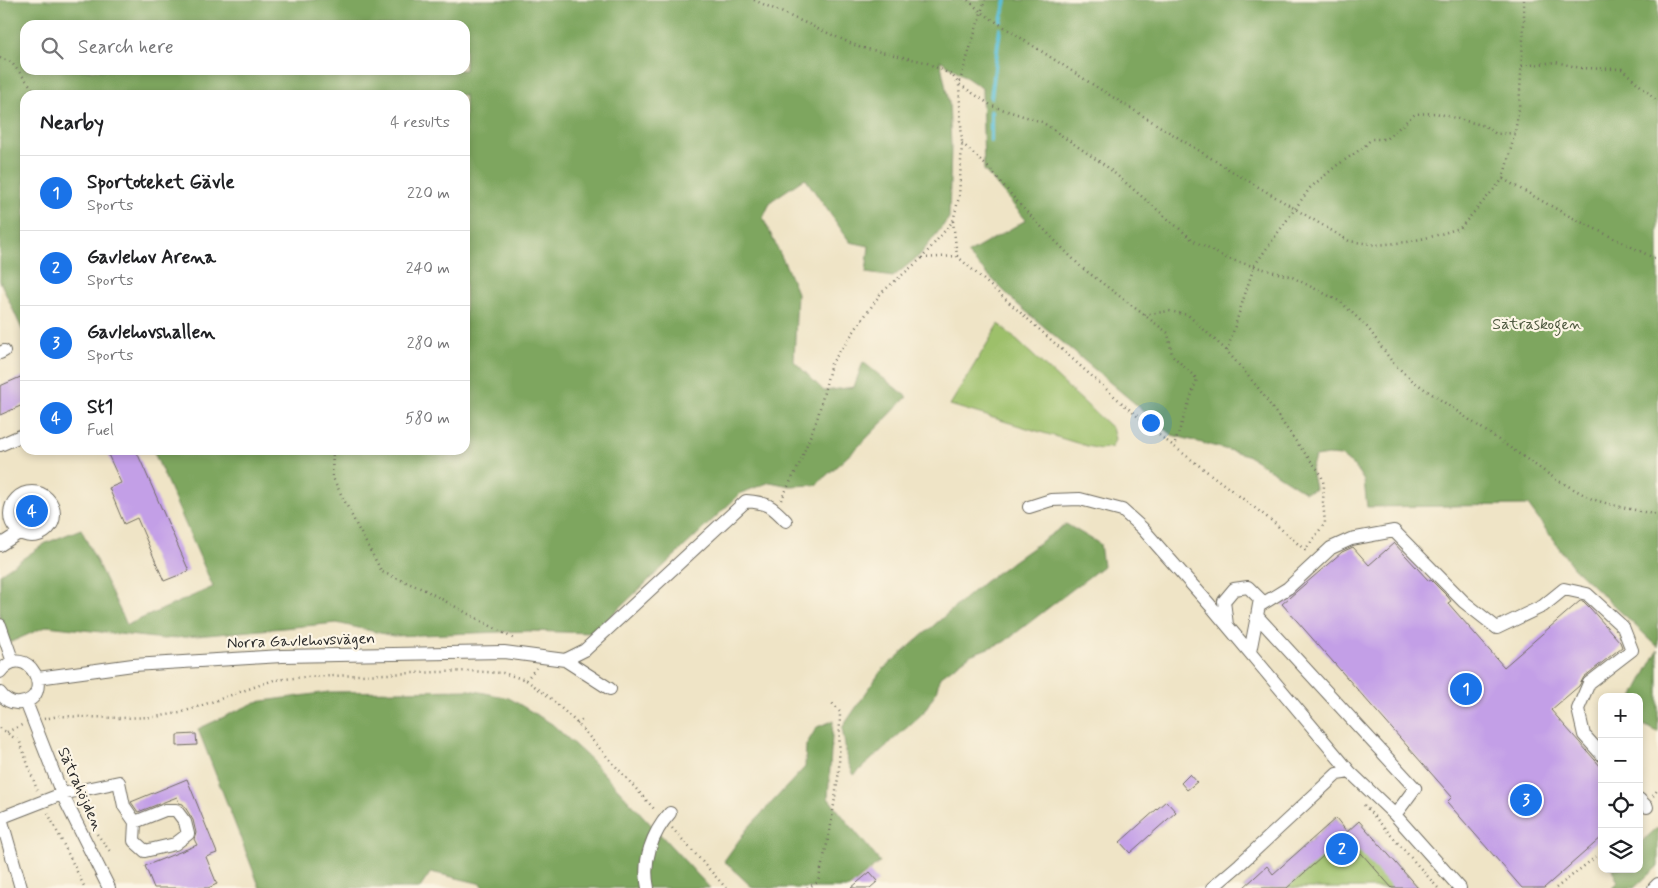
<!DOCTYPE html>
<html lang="en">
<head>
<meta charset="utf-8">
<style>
	:root { --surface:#fff; --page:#f2f2f2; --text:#202124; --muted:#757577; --line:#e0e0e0; --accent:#1a73e8 }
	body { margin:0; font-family:Mynerve,sans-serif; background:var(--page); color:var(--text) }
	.controls { position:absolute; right:15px; bottom:15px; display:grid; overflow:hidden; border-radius:10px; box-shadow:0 2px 8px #0003 }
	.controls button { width:45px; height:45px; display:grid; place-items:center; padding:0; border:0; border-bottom:1px solid var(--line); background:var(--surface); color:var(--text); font:25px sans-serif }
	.you { position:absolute; left:1150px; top:422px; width:18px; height:18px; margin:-12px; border:4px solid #fff; border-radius:50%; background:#1a73e8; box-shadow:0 0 0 8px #1a73e833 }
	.badge { display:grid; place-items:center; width:32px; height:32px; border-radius:50%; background:var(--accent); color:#fff; font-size:16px; font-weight:700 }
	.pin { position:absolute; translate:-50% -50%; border:2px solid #fff; box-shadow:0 1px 5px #0006 }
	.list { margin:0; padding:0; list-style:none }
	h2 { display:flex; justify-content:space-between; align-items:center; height:65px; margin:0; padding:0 20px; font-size:21px }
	h2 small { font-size:16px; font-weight:400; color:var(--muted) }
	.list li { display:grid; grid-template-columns:32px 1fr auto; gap:15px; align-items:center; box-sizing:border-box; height:75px; padding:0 20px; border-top:1px solid var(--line) }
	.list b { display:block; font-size:19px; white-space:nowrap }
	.list p { margin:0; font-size:16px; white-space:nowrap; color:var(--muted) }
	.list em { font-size:16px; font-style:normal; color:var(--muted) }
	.icon { flex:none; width:28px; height:28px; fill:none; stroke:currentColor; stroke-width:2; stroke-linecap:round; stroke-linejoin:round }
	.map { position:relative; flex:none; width:1658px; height:888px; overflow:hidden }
	.search { position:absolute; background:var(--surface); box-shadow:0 2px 8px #0003; left:20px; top:20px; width:450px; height:55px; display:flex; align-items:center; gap:12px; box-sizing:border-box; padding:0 18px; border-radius:15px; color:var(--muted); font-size:19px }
	.panel { position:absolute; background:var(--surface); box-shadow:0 2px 8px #0003; left:20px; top:90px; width:450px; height:365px; border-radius:15px }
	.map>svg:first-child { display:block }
	.green { fill:#9dc06a; stroke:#64764a }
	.forest { fill:#7ea65e; stroke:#546844; fill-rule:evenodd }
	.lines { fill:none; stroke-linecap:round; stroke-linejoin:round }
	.stream { stroke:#5abfd8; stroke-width:4 }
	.building { fill:#c39fe7 }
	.minor-casing { stroke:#706c61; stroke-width:14 }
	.path { stroke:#706c61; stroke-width:2.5; stroke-dasharray:1 4; stroke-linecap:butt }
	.minor { stroke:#fff; stroke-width:12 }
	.labels { text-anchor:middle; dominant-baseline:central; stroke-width:4.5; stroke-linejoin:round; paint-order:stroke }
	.park-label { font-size:16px; fill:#4d583e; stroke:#fcf5e5 }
	.street-label { font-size:16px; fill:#2b2b2b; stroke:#fcf5e5 }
</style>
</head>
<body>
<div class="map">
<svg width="1658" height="888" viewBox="0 0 1658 888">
	<rect width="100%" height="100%" fill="#fcf5e5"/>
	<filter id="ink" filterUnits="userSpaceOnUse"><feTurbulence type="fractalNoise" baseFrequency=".02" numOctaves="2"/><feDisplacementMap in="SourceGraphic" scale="10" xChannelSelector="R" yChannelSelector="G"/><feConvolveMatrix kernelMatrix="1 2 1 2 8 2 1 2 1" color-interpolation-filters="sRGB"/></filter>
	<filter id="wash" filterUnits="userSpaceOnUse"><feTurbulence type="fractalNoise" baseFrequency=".0096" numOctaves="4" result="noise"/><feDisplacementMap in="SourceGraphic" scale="20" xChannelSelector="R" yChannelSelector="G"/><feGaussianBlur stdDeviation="1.12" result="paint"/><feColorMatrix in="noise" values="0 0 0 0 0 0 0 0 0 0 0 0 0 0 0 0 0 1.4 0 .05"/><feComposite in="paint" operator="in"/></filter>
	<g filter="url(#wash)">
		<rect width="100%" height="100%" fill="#efe4c6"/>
		<path class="green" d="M 999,324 L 1112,428 L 1115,439 L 1112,447 L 1100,449 L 1087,446 L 950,405 Z
			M 1336,818 L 1347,832 L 1359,821 L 1418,888 L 1243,888 L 1267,866 L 1273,874 Z"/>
		<path class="forest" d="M 0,0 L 1658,0 L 1658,647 L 1573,567 L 1528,505 L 1367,507 L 1364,481 L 1355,467 L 1341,456 L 1328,455 L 1315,457 L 1311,469 L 1315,489 L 1305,492 L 1247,455 L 1172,435 L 1016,303 L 967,254 L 1026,220 L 984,170 L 982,88 L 940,60 L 949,103 L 951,146 L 949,218 L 920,255 L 893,277 L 866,273 L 869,246 L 850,242 L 805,178 L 771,201 L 763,218 L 786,266 L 797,293 L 794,361 L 824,391 L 854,387 L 863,362 L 907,397 L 859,446 L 816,485 L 790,486 L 770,482 L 741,493 L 593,633 L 528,631 L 393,636 L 337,623 L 164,639 L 47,626 L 0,647 L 0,574 L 46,543 L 81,529 L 127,625 L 213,587 L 153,450 L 465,450 L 465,95 L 25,95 L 25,336 L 0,281 ZM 25,25 L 465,25 L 465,70 L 25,70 Z
			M 1066,524 L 1100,544 L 1103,566 L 1004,642 L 970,655 L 940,677 L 936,692 L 923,713 L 854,775 L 848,762 L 842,728 L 881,671 L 984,582 Z
			M 1658,650 L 1658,732 L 1639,723 L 1639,697 L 1633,697 Z
			M 470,690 L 509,698 L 552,724 L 590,759 L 710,888 L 483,888 L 482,884 L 431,872 L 420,888 L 260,888 L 198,729 L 256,702 L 329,692 Z
			M 833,721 L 828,798 L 880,862 L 849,888 L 753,888 L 724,861 L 747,829 L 805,767 L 806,745 L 817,727 Z
			M 1658,827 L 1658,866 L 1634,888 L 1612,888 L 1618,882 L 1612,869 L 1639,869 L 1639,844 Z"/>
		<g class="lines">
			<path class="stream" d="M 1001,21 L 1006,0
				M 991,98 L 1000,29
				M 991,111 L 991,141"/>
		</g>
		<g id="blocks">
			<path class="building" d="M 25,375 L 25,404 L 0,415 L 0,386 Z
				M 106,450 L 136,450 L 189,571 L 164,581 L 137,518 L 124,524 L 109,488 L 121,483 Z
				M 36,504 L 43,518 L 29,525 L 22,511 Z
				M 1394,543 L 1429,581 L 1431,580 L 1448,597 L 1451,601 L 1448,603 L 1504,667 L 1580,601 L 1583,601 L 1590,608 L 1620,642 L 1622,647 L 1584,677 L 1579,686 L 1551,710 L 1602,768 L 1602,837 L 1544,888 L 1522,888 L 1447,802 L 1452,797 L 1282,604 L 1342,552 L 1353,547 L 1369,565 Z
				M 196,734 L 197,745 L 177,746 L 177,735 Z
				M 1190,774 L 1197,782 L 1187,790 L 1181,783 Z
				M 187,779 L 217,853 L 206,857 L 217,884 L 208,888 L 154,888 L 145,866 L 197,845 L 194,839 L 196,833 L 193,820 L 183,804 L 179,803 L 177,797 L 138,812 L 131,802 Z
				M 1166,801 L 1176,812 L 1130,853 L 1120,842 Z
				M 1336,818 L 1347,832 L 1359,821 L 1418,888 L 1392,888 L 1346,836 L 1287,888 L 1243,888 L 1267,866 L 1273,874 Z
				M 870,872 L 878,881 L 870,888 L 851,888 Z"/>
		</g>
	</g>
	<g filter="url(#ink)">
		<use href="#blocks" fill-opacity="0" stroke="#706c61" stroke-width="1"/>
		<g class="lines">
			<defs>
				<path id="minor" d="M 0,353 L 4,351
					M 0,445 L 25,434
					M10 514a22 22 0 1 1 44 0a22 22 0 1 1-44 0Z
					M 1029,507 L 1051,500 L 1080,499 L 1122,510 L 1142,528 L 1210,605 L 1350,772 L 1395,815 L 1460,888
					M 0,545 L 19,533
					M 1259,606 L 1288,588 L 1331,548 L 1351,539 L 1394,531 L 1464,602 L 1497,628 L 1543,606 L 1564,589 L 1587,594 L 1623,627 L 1632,650 L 1589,683 L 1578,709 L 1584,735 L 1602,755
					M 0,625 L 13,662
					M 1227,625 L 1224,601 L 1234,589 L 1248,587 L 1260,599 L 1257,616 L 1415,788 L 1395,815
					M 1250,652 L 1257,616
					M 565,660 L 610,689
					M 0,672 C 27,638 58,698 20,703 C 11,704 5,700 0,693
					M 38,678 L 133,665 L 282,656 L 504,652 L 565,660 L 585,650 L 746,501 C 768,503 771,505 786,521
					M 26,702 L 62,794 L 109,888
					M 1639,799 L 1647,807
					M 0,818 L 62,794 L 119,782 L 124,806 L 135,822 L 165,810 L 176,810 L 185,822 L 188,834 L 175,844 L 145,851 L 134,841 L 135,822
					M 1,818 L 21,888
					M 648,888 C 642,861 652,833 670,813
					M 1212,888 L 1240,864 L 1337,774 L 1350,772
					M 1654,888 L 1658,884"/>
			</defs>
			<use href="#minor" class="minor-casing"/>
			<path class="path" d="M 754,0 L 859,47 L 925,62 L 952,75 L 959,84 L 992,106 L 1042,122 L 1106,166 L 1194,241 L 1228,259 L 1292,277 L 1341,302 L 1368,328 L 1393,363 L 1413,381 L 1557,480 L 1592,499 L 1612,505 L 1658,515
				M 968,0 L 981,12 L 1095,86 L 1230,170 L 1349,241 L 1377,245 L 1407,242 L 1434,236 L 1460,228 L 1503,179 L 1515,133 L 1519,108 L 1524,22 L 1524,0
				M 0,58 L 11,62 L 38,95
				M 1522,66 L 1556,62 L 1580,68 L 1622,69 L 1658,102
				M 962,143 L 991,170 L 1019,204 L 1081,267 L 1168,333 L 1172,355 L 1197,379 L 1174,446
				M 1503,179 L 1567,215 L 1658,260
				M 953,221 L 957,256
				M 922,258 L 957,256 L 1114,396 L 1159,435 L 1272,521 L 1305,550 L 1325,523 L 1323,502 L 1324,485 L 1321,474 L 1297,443 L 1259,389 L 1227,351 L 1188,315 L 1169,311 L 1143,315
				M 1227,351 L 1254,266 L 1310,188 L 1336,166 L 1364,147 L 1371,139 L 1386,139 L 1415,114 L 1436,113 L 1485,126 L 1496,134 L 1515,133
				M 333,450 L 332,476 L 358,528 L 382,572 L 425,590 L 516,640
				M 781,500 L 799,465 L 818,416 L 831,364 L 881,293 L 922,258 L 953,221 L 959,197 L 962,143 L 959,84 L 985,0
				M 526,680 L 536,668
				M 44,719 L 59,716 L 120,718 L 154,717 L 180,713 L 274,680 L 305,677 L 468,671 L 503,673 L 526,680 L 548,696 L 575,721 L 656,811
				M 577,724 L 583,719
				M 0,728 L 20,742 L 37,790
				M 7,732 L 22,725
				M 1653,796 L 1658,789
				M 1364,805 L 1438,888
				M 48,813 L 85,888
				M 672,828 L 726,888
				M 97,834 L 112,854
				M 807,888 L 818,882 L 830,831 L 839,771 L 840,712 L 832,703
				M 1556,888 L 1602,852"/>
			<use href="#minor" class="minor"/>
		</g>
	</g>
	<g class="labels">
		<g class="park-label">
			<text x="1537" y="324">Sätraskogen</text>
		</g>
		<g class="street-label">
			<text transform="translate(301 641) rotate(-2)">Norra Gavlehovsvägen</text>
			<text transform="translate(80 789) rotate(66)">Sätrahöjden</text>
		</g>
	</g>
</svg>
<div class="controls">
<button>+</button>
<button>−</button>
<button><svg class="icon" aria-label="locate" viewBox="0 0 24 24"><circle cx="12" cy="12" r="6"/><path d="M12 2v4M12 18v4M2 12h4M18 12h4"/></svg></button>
<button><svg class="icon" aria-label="layers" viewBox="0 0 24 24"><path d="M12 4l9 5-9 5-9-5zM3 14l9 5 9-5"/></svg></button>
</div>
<div class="you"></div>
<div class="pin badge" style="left:1466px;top:689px">1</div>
<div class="pin badge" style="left:1342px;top:849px">2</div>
<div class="pin badge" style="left:1526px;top:800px">3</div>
<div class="pin badge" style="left:32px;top:511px">4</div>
<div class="search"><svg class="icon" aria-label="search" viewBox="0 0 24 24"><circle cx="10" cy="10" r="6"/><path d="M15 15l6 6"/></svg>Search here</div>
<section class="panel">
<h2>Nearby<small>4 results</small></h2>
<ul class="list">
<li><span class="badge">1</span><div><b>Sportoteket Gävle</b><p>Sports</p></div><em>220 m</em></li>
<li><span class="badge">2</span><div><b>Gavlehov Arena</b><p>Sports</p></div><em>240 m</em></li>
<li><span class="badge">3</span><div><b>Gavlehovshallen</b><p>Sports</p></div><em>280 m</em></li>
<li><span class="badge">4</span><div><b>St1</b><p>Fuel</p></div><em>580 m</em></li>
</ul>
</section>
</div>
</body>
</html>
